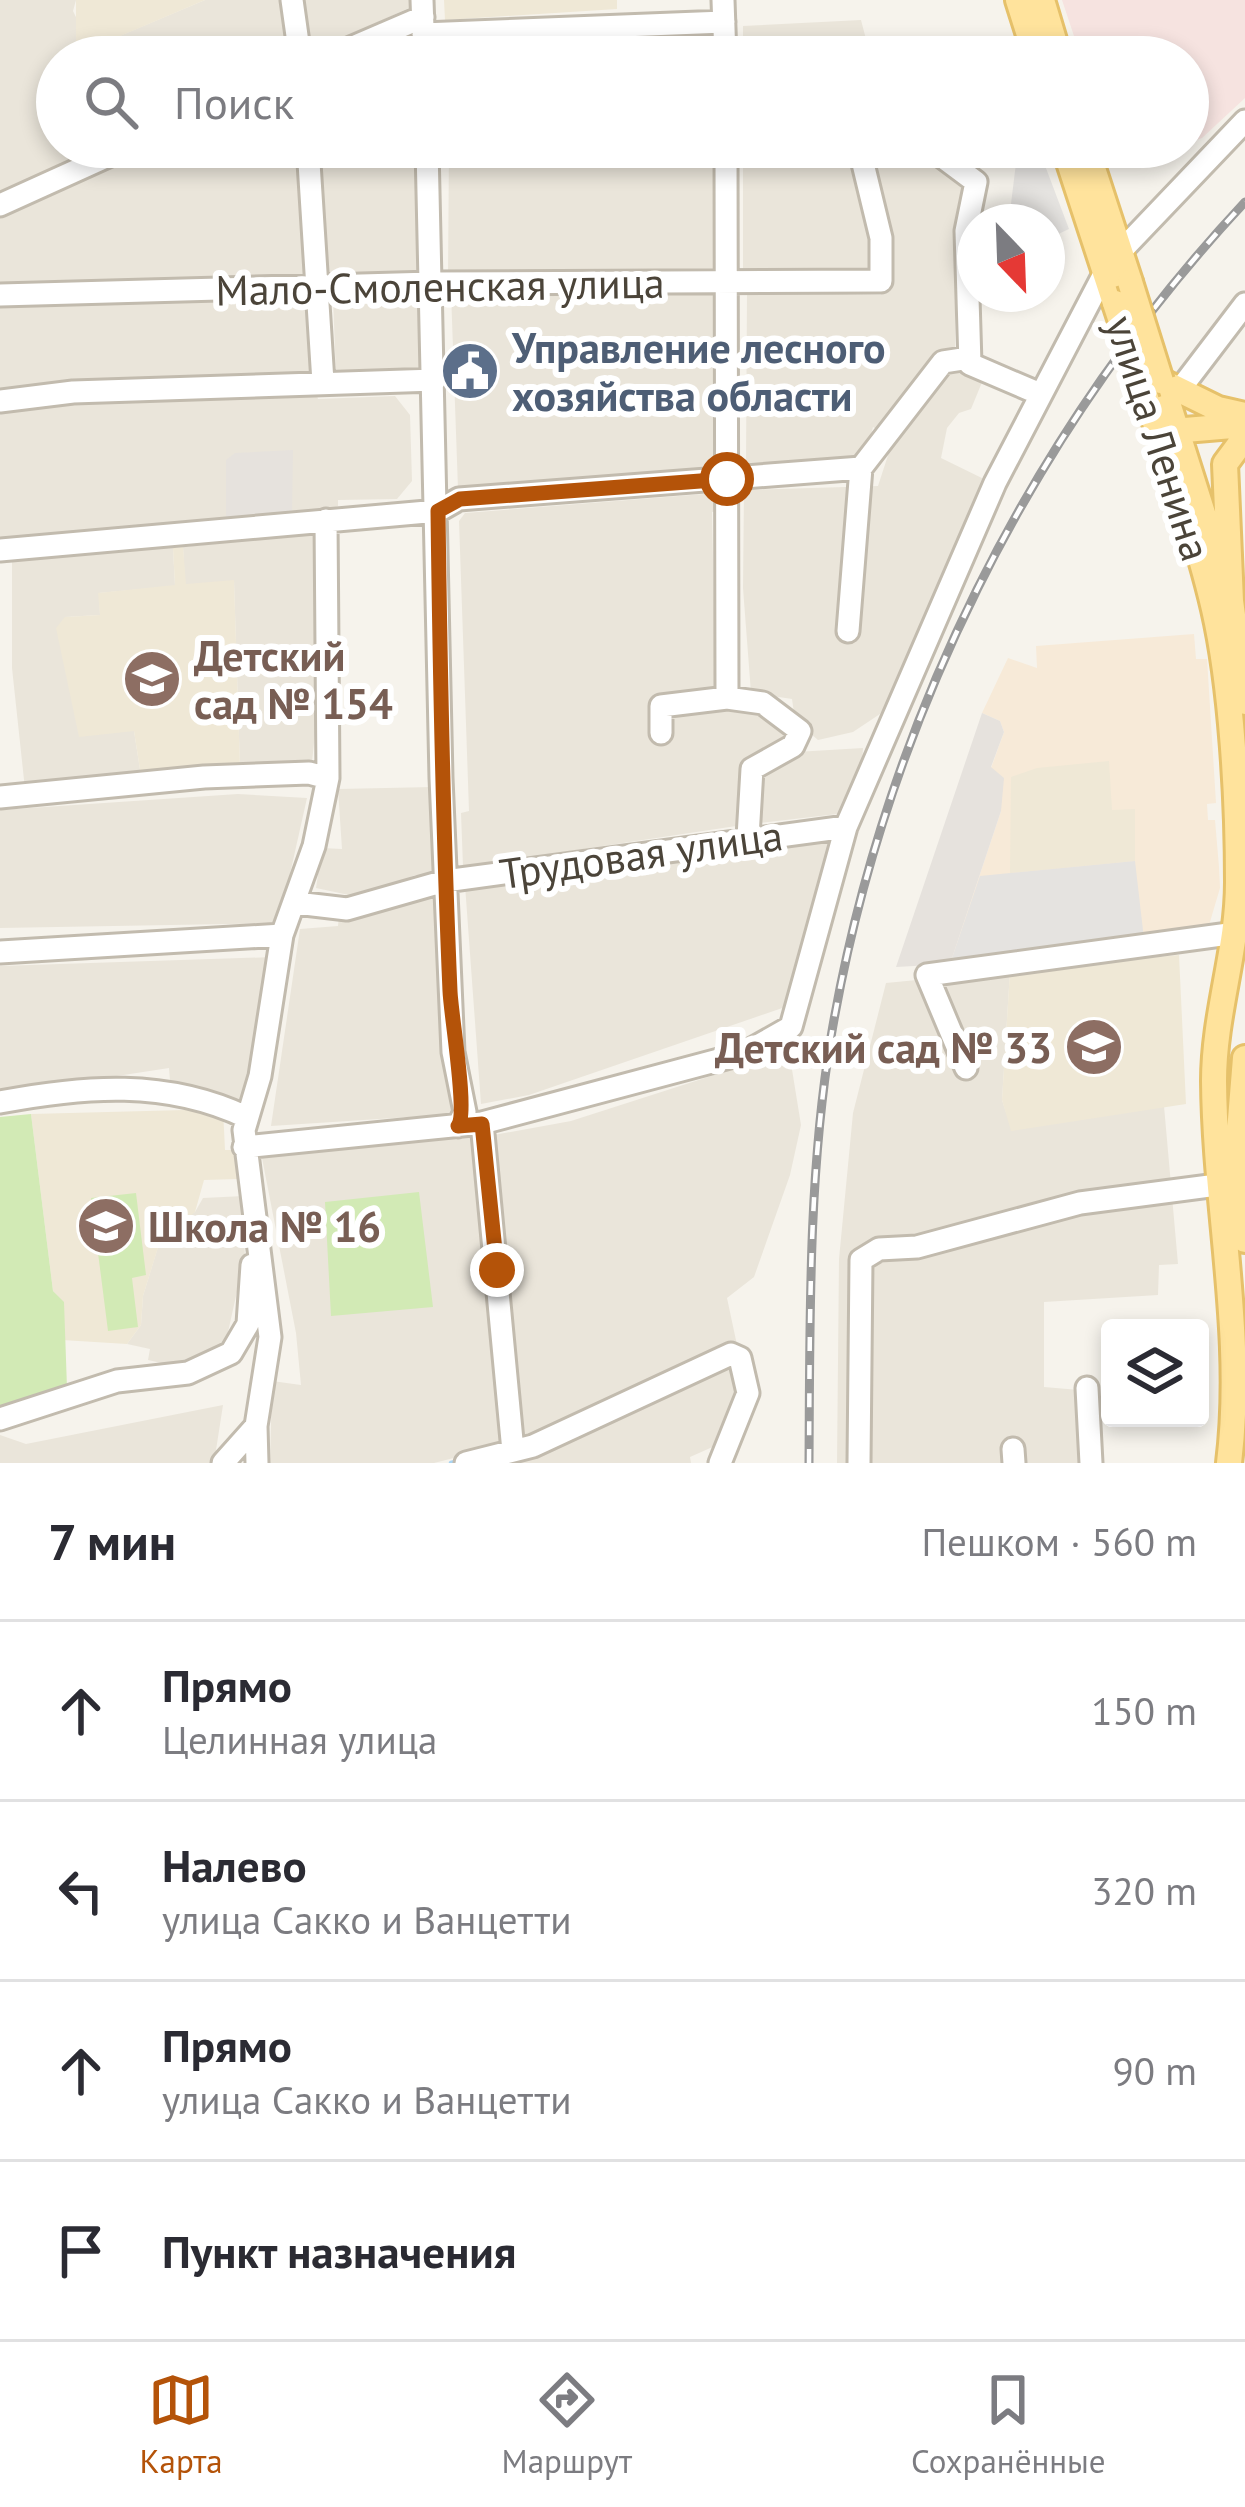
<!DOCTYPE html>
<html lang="ru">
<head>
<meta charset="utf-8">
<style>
	:root { --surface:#fff; --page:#f7f7f7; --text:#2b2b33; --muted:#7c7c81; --line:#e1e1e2; --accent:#b45309 }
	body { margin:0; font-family:"PT Sans",sans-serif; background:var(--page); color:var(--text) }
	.controls { position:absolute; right:36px; bottom:36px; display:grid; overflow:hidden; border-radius:12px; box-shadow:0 6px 18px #0003 }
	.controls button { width:108px; height:108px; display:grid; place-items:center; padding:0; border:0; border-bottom:3px solid var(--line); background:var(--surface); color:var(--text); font:60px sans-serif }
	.compass { position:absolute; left:957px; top:204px; width:108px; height:108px; border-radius:50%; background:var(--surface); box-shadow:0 6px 18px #0003; rotate:157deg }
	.stop { position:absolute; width:36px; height:36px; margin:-27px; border:9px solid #b45309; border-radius:50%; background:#fff }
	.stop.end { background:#b45309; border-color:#fff; box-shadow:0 3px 12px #0008 }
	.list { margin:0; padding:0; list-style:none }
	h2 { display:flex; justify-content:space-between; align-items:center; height:156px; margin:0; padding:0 48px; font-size:51px }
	h2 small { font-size:39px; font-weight:400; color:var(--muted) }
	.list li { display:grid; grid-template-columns:78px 1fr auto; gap:36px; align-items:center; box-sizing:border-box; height:180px; padding:0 48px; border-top:3px solid var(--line) }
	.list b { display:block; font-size:45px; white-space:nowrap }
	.list p { margin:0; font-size:39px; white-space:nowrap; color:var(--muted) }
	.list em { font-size:39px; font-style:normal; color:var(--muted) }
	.icon { flex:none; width:66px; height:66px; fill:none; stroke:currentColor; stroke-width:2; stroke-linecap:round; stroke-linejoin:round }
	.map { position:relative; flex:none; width:1245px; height:1463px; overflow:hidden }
	.search { position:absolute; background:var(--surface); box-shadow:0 6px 18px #0003; left:36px; right:36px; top:36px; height:132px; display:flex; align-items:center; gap:30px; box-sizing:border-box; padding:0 42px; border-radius:66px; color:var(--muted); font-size:45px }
	.sheet { height:876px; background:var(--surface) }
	nav { display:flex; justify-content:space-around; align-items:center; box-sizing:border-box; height:168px; border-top:3px solid var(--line); background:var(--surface); font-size:33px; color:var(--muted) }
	nav a { display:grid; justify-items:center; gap:6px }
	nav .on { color:var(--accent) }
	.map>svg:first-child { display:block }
	.residential { fill:#eae5da }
	.commercial { fill:#f7ead8 }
	.industrial { fill:#e6e2dd }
	.education { fill:#efe8d6 }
	.medical { fill:#f6e3e0 }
	.green { fill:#d2eab5 }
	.parking { fill:#e5e3e0 }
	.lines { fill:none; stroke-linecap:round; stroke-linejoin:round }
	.stream { stroke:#a9d4f2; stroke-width:4.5 }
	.minor-casing { stroke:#c2bbae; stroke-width:27 }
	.major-casing { stroke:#e6c16a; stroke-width:30 }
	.minor { stroke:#fff; stroke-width:21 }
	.major { stroke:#ffe39c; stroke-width:24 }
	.rail-casing { stroke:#9a9a9a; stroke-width:9 }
	.rail { stroke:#fff; stroke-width:4.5; stroke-dasharray:14; stroke-linecap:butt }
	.major-bridge-casing { stroke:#e6c16a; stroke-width:30; stroke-linecap:butt }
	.major-bridge { stroke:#ffe39c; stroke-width:24 }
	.route { stroke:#b45309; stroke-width:15 }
	.labels { text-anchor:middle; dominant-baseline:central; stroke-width:12; stroke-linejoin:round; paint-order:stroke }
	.street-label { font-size:42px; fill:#4b4439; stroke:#fff }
	.service-label { font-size:42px; font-weight:bold; fill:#4e5e75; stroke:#fff; text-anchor:start }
	.education-label { font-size:42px; font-weight:bold; fill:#785e54; stroke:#fff; text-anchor:start }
</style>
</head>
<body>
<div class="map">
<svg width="1245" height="1463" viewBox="0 0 1245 1463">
	<rect width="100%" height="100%" fill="#f6f3ec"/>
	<path class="residential" d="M 0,0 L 76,0 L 73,11 L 91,48 L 205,0 L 286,0 L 296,57 L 57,57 L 57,147 L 106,147 L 0,193 Z
		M 300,0 L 412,0 L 413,6 L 307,55 Z
		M 861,20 L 867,43 L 890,57 L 743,57 L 743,26 Z
		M 708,36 L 711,57 L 448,57 L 448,52 Z
		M 151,147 L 304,147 L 315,285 L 0,289 L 0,214 Z
		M 312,147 L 414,147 L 420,276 L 323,283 Z
		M 449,147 L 716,147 L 715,269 L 448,274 Z
		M 743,147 L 853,147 L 878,244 L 874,276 L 743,271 Z
		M 865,147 L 925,147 L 971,185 L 955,253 L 955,353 L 885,435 L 873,427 L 865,457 L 746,464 L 747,292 L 881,295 L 887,278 Z
		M 718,288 L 715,469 L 458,489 L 451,292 Z
		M 417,295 L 420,373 L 336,376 L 333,298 Z
		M 311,300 L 310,377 L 79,380 L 0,394 L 0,305 Z
		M 947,367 L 985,375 L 971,409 L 959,413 L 947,428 L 941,458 L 988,481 L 892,706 L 853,732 L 818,740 L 795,720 L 792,699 L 751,693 L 743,588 L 744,490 L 878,486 L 893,440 Z
		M 316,392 L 318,399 L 395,396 L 410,415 L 412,481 L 397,499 L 338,500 L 338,506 L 323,514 L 292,515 L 289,472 L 226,460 L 226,520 L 0,541 L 0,412 L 153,397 Z
		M 717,493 L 718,511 L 712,512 L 716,706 L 773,712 L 792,730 L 786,745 L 739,771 L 743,825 L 463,867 L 461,813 L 469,811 L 459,521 L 465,513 Z
		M 314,534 L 320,686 L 312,762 L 240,767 L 234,581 L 185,585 L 183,547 Z
		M 167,545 L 173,548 L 175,586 L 99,593 L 100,615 L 65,617 L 134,731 L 141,776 L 25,789 L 12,668 L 12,557 Z
		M 863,748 L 861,777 L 846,813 L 759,823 L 764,769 L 796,752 Z
		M 433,787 L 433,875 L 415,875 L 363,898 L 316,888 L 322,848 L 342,849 L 338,789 Z
		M 238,794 L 307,798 L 279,923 L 0,928 L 0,810 Z
		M 831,835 L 832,858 L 794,1004 L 529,1095 L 481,1104 L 465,885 Z
		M 438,891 L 456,1114 L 271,1126 L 300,929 L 338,926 L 339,916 Z
		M 273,957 L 247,1107 L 171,1093 L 169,1068 L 0,1094 L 0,966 Z
		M 1010,971 L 1002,1100 L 1012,1130 L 1164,1106 L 1178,1264 L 1159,1265 L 1158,1295 L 1044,1302 L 1044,1387 L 1079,1390 L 1081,1463 L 837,1463 L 839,1259 L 853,1113 L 886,983 Z
		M 789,1051 L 801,1125 L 790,1175 L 754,1277 L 727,1298 L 737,1345 L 517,1442 L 513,1338 L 488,1136 L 571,1121 Z
		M 479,1136 L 505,1445 L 434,1463 L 270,1463 L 272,1381 L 301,1385 L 296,1333 L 262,1158 Z
		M 244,1196 L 245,1277 L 240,1278 L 224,1350 L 184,1368 L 148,1360 L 150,1349 L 127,1344 L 141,1325 L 143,1296 L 165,1224 L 195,1212 L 203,1198 Z
		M 729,1367 L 741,1393 L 726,1441 L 690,1457 L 691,1463 L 492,1463 L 586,1431 Z
		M 223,1405 L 214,1463 L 0,1463 L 0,1435 L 26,1444 Z"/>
	<path class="commercial" d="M 1194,634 L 1196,659 L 1207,659 L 1216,803 L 1207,804 L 1208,820 L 1215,820 L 1219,867 L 1220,888 L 1207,932 L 950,964 L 1001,811 L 991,768 L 1004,732 L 1000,721 L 982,713 L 1008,658 L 1037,668 L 1036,646 Z"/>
	<path class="industrial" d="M 293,450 L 292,515 L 226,520 L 226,460 L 235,453 Z
		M 982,713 L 1000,721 L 1004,732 L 991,767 L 1004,778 L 1001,811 L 950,964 L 896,967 Z"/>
	<path class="education" d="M 76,0 L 205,0 L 92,48 L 76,46 Z
		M 444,0 L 617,0 L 617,9 L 445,20 Z
		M 183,547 L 186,584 L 234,580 L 240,767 L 141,776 L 134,731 L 79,737 L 56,628 L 65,617 L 100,615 L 98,593 L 175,585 L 173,548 Z
		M 1109,761 L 1112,810 L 1135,809 L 1135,861 L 1010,873 L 1011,777 L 1037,768 Z
		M 1179,955 L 1186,1104 L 1011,1131 L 1002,1100 L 1010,971 Z
		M 223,1109 L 225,1150 L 236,1150 L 237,1179 L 204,1180 L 195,1212 L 176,1227 L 165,1225 L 143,1296 L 141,1325 L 127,1344 L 62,1340 L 64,1303 L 53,1291 L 31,1114 Z"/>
	<path class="medical" d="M 1062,0 L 1245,0 L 1245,98 L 1202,138 L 1188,143 L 1188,57 L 1081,57 Z"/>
	<path class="green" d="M 31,1114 L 53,1291 L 64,1302 L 67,1388 L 0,1413 L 0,1117 Z
		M 419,1192 L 433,1307 L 331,1316 L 325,1202 Z
		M 136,1193 L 146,1275 L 132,1278 L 138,1327 L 108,1331 L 91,1198 Z"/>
	<path class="parking" d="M 1038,147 L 1069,229 L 1052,237 L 1047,222 L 1009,220 L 1017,155 Z
		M 1135,861 L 1144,939 L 950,964 L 980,876 Z"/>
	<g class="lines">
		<path class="stream" d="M 451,1463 L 455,1462"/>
		<defs>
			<path id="minor" d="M 292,0 L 300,57
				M 422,0 L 424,57
				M 723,0 L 725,57
				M 423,34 L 724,22
				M 330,57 L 423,17
				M 308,147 L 323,382
				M 427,147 L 441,778 L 453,1052 L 465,1112 L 458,1126
				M 726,147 L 727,698 L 763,703 L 800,731 L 793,746 L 752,769 L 748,837
				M 929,147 L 976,182 L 966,231 L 970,364 L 1040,394
				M 0,205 L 128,147
				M 1121,251 L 1245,121
				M 0,295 L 432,283 L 881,281 L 881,238 L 859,147
				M 1181,388 L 1245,304
				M 0,401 L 73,392 L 435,380
				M 0,550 L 438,511 L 459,499 L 861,468 L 943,362 L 969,358
				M 848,631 L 861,468
				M 661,733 L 661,706 L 727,698
				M 0,797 L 204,777 L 309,773 L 328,778
				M 296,903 L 347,909 L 445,881 L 846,827
				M 0,952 L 282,935
				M 966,1068 L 927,975 L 1236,933
				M 0,1102 C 84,1086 166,1079 246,1117
				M 482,1123 L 513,1451
				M 244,1147 L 482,1123 L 745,1053 L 791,1027 L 846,827 L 995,483 L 1105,272
				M 1087,1388 L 1091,1463
				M 0,1419 L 117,1381 L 188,1373 L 231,1353 L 248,1324 L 252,1265
				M 1013,1449 L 1014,1463
				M 223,1463 L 256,1426
				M 257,1463 L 256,1426 L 270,1337 L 244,1130 L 260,1076 L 282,935 L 314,846 L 328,778 L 326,520
				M 466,1463 L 533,1446 L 731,1354 L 740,1358 L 748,1393 L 720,1463
				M 859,1463 L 861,1260 L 879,1249 L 917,1247 L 1080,1203 L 1217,1185"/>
			<path id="major" d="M 1018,0 L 1036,57
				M 1042,0 L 1059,57
				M 1064,147 L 1115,303
				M 1086,147 L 1130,282
				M 1161,381 L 1221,570
				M 1161,381 L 1218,409 L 1245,415
				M 1147,401 C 1172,468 1198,540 1214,609 C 1232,687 1238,802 1238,882 C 1238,950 1214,1013 1214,1081 C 1215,1208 1245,1336 1229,1463
				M 1161,432 L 1245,425
				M 1245,437 L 1225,464 L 1231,601 L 1245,702
				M 1245,1058 L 1239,1132 L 1245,1240"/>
		</defs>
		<use href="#minor" class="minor-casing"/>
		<use href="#major" class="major-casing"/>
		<use href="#minor" class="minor"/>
		<use href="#major" class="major"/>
		<defs>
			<path id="rail" d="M 809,1463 C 810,1322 808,1176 831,1037 C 883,727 1031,431 1245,202"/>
		</defs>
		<use href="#rail" class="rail-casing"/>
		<use href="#rail" class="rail"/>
		<defs>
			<path id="major-bridge" d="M 1130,282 L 1161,381
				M 1115,303 L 1147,401"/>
		</defs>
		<use href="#major-bridge" class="major-bridge-casing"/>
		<use href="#major-bridge" class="major-bridge"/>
	</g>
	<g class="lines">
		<path class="route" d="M 497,1270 L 482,1124 L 458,1126 C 468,1113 451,1016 450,991 C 443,831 440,671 438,511 L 460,499 L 727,479"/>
	</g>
	<defs>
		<symbol id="civic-disc" viewBox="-11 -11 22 22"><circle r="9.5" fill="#5c6f8a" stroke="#fff"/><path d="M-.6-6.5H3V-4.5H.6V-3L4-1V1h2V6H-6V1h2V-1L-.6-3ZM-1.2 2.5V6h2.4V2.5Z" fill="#fff"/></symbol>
		<symbol id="school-disc" viewBox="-11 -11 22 22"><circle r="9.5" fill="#8d6e63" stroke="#fff"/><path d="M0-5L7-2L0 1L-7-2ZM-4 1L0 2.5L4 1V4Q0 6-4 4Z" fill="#fff"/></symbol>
	</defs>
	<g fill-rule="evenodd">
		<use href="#civic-disc" x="437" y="338" width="66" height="66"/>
		<use href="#school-disc" x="119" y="646" width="66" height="66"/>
		<use href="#school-disc" x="1061" y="1014" width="66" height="66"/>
		<use href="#school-disc" x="73" y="1193" width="66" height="66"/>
	</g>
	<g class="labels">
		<g class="street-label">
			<text transform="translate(440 286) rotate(-1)">Мало-Смоленская улица</text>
			<text transform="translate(1159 438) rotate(72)">улица Ленина</text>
			<text transform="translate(641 854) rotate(-8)">Трудовая улица</text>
		</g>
		<g class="service-label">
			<text x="512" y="347">Управление лесного<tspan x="512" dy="48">хозяйства области</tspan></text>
		</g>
		<g class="education-label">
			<text x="194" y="655">Детский<tspan x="194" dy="48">сад № 154</tspan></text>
			<text x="1052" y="1047" text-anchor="end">Детский сад № 33</text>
			<text x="148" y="1226">Школа № 16</text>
		</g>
	</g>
</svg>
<div class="controls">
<button><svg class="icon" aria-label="layers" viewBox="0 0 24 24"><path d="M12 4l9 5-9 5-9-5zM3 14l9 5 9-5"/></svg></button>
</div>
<svg class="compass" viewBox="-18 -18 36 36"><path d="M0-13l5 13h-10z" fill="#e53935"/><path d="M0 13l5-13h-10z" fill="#7c7c81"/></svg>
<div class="stop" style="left:727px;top:479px"></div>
<div class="stop end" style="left:497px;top:1270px"></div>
<div class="search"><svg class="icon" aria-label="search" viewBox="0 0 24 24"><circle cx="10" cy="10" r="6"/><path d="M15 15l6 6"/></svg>Поиск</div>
</div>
<section class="sheet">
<h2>7 мин<small>Пешком · 560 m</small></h2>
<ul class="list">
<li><svg class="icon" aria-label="ahead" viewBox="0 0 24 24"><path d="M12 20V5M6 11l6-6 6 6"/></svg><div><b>Прямо</b><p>Целинная улица</p></div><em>150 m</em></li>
<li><svg class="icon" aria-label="left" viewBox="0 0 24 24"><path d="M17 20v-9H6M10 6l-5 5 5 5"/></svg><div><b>Налево</b><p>улица Сакко и Ванцетти</p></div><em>320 m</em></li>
<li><svg class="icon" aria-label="ahead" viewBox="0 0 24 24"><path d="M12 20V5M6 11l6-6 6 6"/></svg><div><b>Прямо</b><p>улица Сакко и Ванцетти</p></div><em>90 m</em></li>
<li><svg class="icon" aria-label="arrive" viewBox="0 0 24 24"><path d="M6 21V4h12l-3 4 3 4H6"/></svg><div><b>Пункт назначения</b></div></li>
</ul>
</section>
<nav>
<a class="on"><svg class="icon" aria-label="map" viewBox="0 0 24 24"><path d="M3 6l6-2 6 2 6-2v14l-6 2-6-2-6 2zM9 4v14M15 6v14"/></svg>Карта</a>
<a><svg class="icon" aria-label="directions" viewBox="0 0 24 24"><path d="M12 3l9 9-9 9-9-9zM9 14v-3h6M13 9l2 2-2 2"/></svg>Маршрут</a>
<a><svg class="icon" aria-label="saved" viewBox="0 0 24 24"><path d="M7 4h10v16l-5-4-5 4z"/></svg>Сохранённые</a>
</nav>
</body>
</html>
